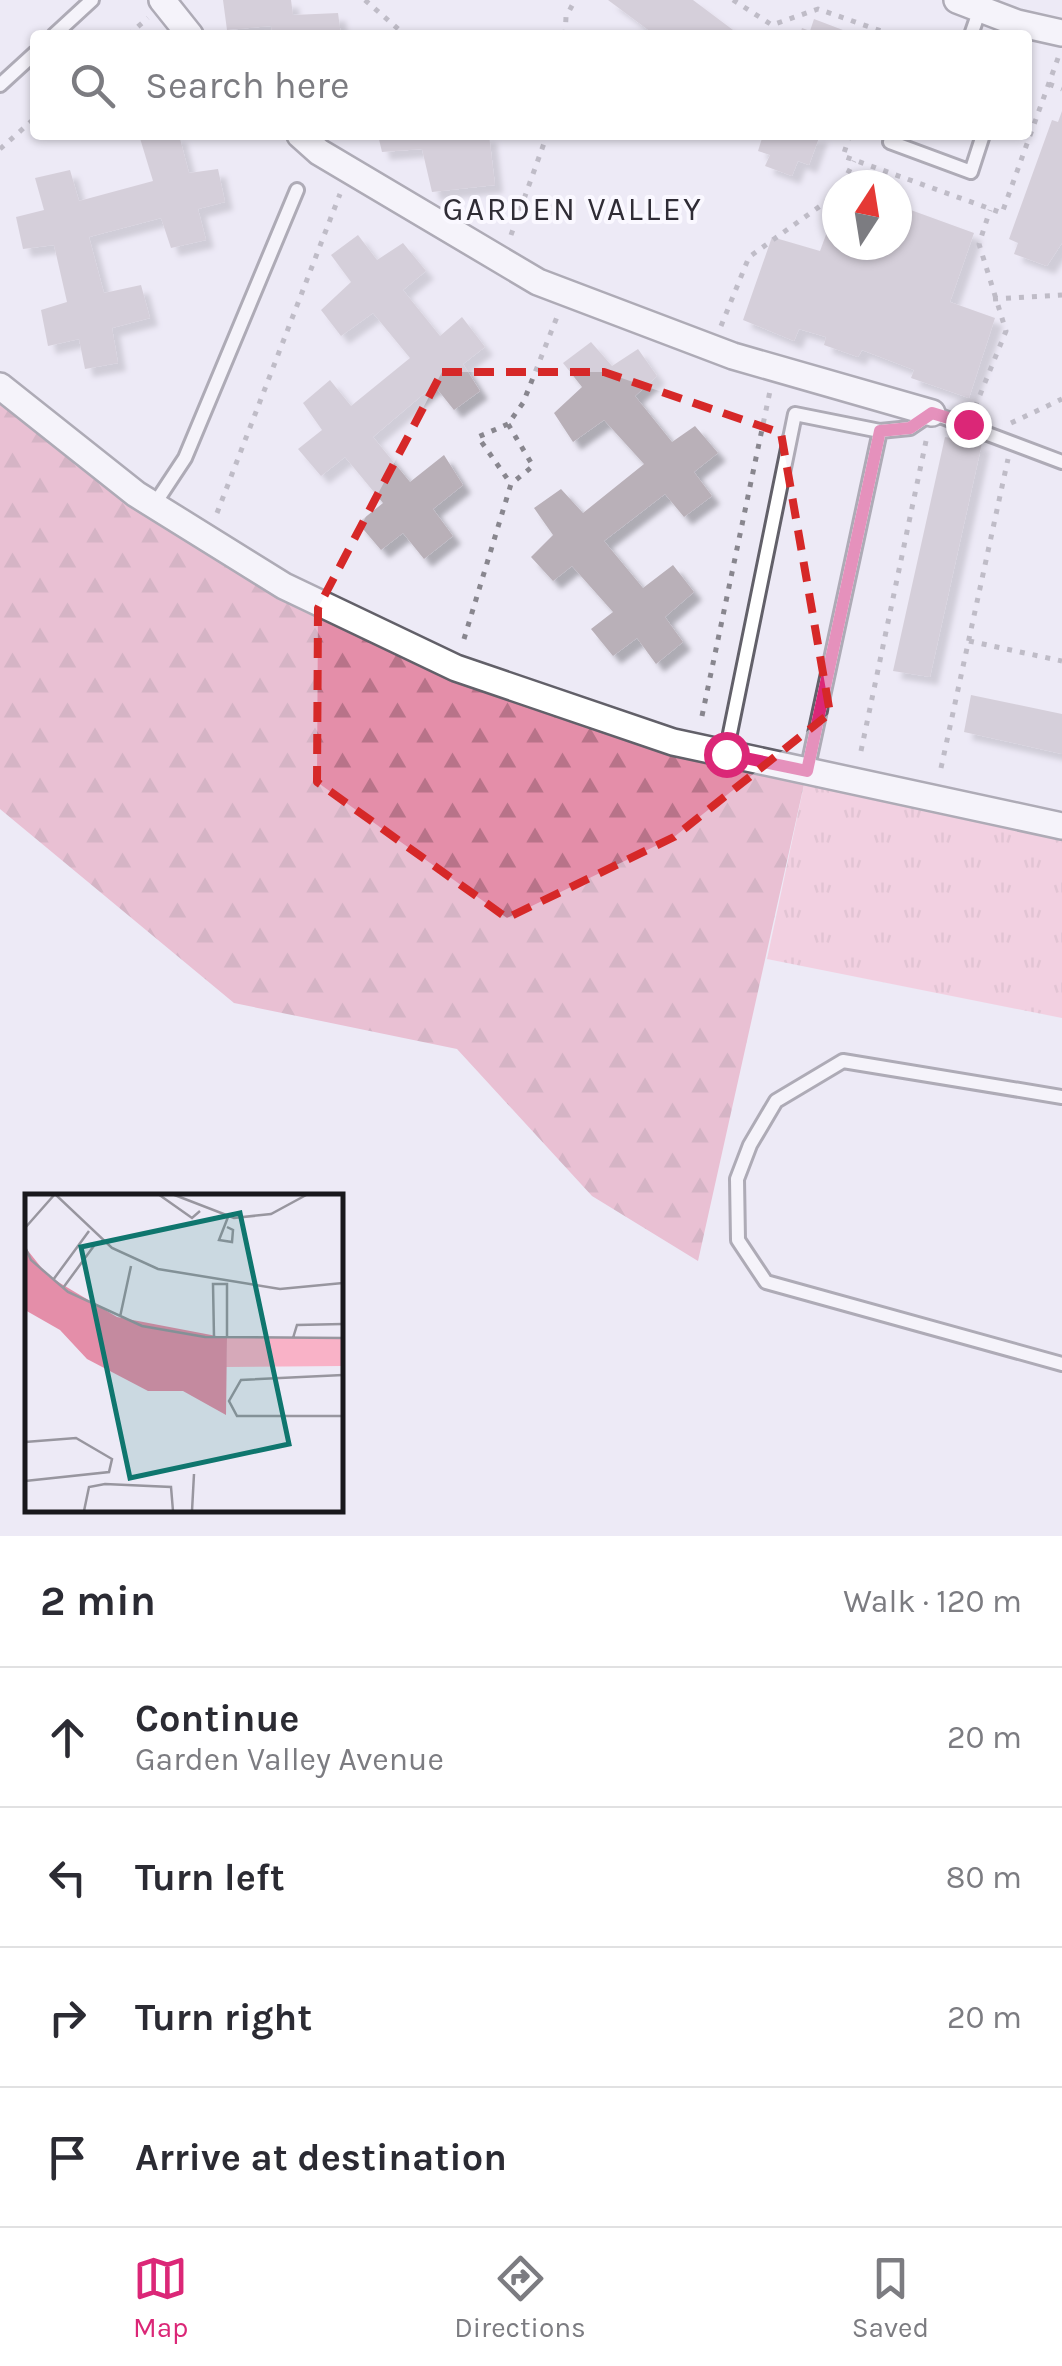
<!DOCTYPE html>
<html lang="en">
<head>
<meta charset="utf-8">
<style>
	:root { --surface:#fff; --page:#f7f7f7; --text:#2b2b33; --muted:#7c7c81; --line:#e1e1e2; --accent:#db2777 }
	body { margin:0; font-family:Karla,sans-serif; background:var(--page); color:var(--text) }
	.compass { position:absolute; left:822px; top:170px; width:90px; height:90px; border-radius:50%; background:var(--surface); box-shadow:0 2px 8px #0004; rotate:12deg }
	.stop { position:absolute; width:30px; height:30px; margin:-22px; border:8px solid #db2777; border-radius:50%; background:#fff }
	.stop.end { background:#db2777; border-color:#fff; box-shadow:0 2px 10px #0008 }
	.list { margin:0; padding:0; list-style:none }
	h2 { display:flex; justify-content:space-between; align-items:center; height:130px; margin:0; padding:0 40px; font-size:42px }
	h2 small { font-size:32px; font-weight:400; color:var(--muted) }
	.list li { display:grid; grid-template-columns:65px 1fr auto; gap:30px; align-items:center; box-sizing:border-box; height:140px; padding:0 40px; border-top:2px solid var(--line) }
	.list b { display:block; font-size:38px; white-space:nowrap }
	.list p { margin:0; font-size:32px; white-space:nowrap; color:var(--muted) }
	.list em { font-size:32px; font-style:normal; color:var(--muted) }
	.icon { flex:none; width:55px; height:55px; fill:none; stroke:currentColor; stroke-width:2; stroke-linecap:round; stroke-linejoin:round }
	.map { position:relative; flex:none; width:1062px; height:1536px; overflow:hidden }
	.search { position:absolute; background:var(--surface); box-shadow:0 2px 8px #0004; left:30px; right:30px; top:30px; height:110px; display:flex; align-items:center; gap:25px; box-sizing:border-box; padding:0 35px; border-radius:10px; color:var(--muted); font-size:38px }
	.sheet { height:690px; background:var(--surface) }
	nav { display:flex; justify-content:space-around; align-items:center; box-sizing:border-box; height:140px; border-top:2px solid var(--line); background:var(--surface); font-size:28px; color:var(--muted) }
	nav a { display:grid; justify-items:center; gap:5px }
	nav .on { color:var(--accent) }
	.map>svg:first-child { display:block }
	.grass { fill:url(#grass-tufts) }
	.forest { fill:url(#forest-firs) }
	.building { fill:#b9b0b8; filter:url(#shadow) }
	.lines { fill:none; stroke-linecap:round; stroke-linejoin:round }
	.lane-casing { stroke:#626069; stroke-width:18 }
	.street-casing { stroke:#626069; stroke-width:30 }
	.path { stroke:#88868e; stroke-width:5; stroke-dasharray:5 8; stroke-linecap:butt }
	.lane { stroke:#fff; stroke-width:12 }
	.street { stroke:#fff; stroke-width:25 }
	.route { stroke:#db2777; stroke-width:12 }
	.marked { fill:none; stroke:#d62828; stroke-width:8; stroke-dasharray:20 12; stroke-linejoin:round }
	.labels { text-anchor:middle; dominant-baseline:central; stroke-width:8; stroke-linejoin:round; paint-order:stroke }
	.neighbourhood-label { font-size:32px; letter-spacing:2.5px; fill:#2f2c35; stroke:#faf8ff }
	.inset-road { fill:none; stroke:#98969f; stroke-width:2.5 }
	.view { fill:#0f766e; fill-opacity:0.15; stroke:#0f766e; stroke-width:5 }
	.inset-edge { fill:none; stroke:#19181c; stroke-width:5 }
</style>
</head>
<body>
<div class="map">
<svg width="1062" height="1536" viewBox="0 0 1062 1536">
	<defs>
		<pattern id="grass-tufts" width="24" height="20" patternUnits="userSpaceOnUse" patternTransform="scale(2.5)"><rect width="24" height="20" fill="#f9b2c7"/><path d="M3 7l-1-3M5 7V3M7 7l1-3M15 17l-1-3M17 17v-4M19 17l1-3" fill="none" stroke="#d598aa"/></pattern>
		<pattern id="forest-firs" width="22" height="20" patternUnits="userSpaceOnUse" patternTransform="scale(2.5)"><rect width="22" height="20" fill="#e48ea9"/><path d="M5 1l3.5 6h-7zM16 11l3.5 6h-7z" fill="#b87389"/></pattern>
		<filter id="shadow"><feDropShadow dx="8" dy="8" stdDeviation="2.5" flood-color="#0004"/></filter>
	</defs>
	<rect width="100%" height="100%" fill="#edeaf6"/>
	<path class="grass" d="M 807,771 L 1062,826 L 1062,1018 L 767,959 Z"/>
	<path class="forest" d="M 0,386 L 136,494 L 456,668 L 807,771 L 698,1261 L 592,1196 L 457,1049 L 234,1003 L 0,809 Z"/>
	<path class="building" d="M 223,0 L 291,0 L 293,15 L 338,13 L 341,35 L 273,35 L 271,26 L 227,30 Z
		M 608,0 L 693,0 L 737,33 L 655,35 Z
		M 814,19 L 856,35 L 800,35 L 802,28 L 810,31 Z
		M 1062,111 L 1062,243 L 1047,266 L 1014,254 L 1018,243 L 1009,239 L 1052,120 L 1058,122 Z
		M 139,135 L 179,135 L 189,173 L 218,169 L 225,202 L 198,209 L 206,240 L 171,248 L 161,218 L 89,237 L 104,293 L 141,285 L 150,318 L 112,328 L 118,363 L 85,369 L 79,339 L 48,346 L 41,310 L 67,302 L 54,245 L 23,249 L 16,217 L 44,210 L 35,178 L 70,170 L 79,201 L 153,181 Z
		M 378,135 L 489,135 L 495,185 L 432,192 L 422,149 L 382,152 Z
		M 763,135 L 820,135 L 809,165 L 798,161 L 792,176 L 765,166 L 770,155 L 758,151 Z
		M 837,205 L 837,245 L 897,245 L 897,205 L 974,233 L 950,302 L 995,318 L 969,398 L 911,378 L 914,370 L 862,350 L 858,357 L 824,345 L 826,337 L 799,329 L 794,341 L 743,320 L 772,237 L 820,251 Z
		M 358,235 L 377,260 L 403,243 L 426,271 L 403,290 L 440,336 L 462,317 L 485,347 L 463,364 L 480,391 L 454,410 L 434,385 L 373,437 L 410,482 L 444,455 L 463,485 L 433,509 L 453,536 L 424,559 L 403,533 L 381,550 L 358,523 L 383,503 L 345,457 L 321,476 L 298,449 L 322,430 L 303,403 L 330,380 L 351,406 L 410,358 L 373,313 L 341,336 L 321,310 L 351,282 L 331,255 Z
		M 591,342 L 612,366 L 638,349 L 657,376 L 635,396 L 672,442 L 695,426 L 718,453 L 694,472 L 712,496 L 684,517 L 665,494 L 604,541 L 643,588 L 673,565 L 694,592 L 665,617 L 683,642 L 656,664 L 637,638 L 613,656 L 591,629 L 613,612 L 572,566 L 553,581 L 531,557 L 553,535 L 534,508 L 561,489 L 583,513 L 644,464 L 604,420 L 573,442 L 554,413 L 582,387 L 563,363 Z
		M 945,437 L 982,443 L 930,677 L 893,671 Z
		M 971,695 L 1062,714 L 1062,754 L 964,732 Z"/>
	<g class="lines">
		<defs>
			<path id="lane" d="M 54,35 L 92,0
				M 971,35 L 980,9
				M 0,85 L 35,53
				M 893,135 L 890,142 L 971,172 L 983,135
				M 880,431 L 910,428 L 932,413 L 1062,462
				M 154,505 L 185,458 L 297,190
				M 726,753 L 795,414 L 880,431 L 807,771
				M 1062,1097 L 843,1061 L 776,1101 L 750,1145 L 737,1179 L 738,1240 L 766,1282 L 1062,1364"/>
			<path id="street" d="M 162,0 L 190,35
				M 957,0 L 1017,23 L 1062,33
				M 300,135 L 319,152 L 538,282 L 733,356 L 932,413
				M 0,386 L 136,494 L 284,586 L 456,668 L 673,742 L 1062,826"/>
		</defs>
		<use href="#lane" class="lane-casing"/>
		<use href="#street" class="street-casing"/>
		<path class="path" d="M 365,0 L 405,35
			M 733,0 L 772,25 L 818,9 L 884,32 L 882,35
			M 128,35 L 148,18
			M 565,35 L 566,17 L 575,0
			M 1049,84 L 1062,89
			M 850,135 L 843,156 L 1002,213 L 1058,58
			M 0,149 L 35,118
			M 842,185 L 854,161
			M 511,235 L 547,135
			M 993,299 L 1062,295
			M 721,326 L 749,257 L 837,194
			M 975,407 L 1006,331 L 979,244 L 990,210
			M 1011,423 L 1062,399
			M 508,424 L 478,437 L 511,484
			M 217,513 L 340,194
			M 464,639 L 511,484 L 533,466 L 508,424 L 523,403 L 557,317
			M 969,641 L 1062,661
			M 702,716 L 770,391
			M 861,751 L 926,441
			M 941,768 L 1008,459"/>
		<use href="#lane" class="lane"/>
		<use href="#street" class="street"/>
	</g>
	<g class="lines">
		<path class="route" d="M 726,754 L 807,771 L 880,431 L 910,428 L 932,413 L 968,424"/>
	</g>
	<path d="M0 0H1062V1536H0ZM 442,372 L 604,372 L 781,433 L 830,713 L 674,837 L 507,918 L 317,782 L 318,608 Z" fill="#edeaf6" fill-opacity=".55" fill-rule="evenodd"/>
	<path class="marked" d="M 442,372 L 604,372 L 781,433 L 830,713 L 674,837 L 507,918 L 317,782 L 318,608 Z"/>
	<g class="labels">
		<g class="neighbourhood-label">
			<text x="573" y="209">GARDEN VALLEY</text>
		</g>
	</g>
	<g transform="translate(25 1194)">
		<rect width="318" height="318" fill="#edeaf6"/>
		<path d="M 202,144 L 317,144 L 317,172 L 201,173 Z" fill="#f9b2c7"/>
		<path d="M 0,53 L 23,82 L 92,123 L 202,144 L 201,221 L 158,197 L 123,197 L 62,165 L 35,136 L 0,116 Z" fill="#e48ea9"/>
		<path class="inset-road" d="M 133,0 L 167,24 L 175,17M 147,0 L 209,24 L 246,20 L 283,0M 202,33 L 208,36 L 207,48 L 194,46 L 203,23M 0,34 L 30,0 L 87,54 L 133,75 L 255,95 L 318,89M 0,53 L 6,66 L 43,98 L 117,132 L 180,143 L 318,144M 28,86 L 64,37M 38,94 L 71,49M 95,123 L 106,72M 189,143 L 188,90 L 202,90 L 202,144M 268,144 L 272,131 L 318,130M 318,181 L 216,186 L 204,207 L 212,222 L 318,222M 0,248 L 51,244 L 87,265 L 84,278 L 0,287M 59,317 L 64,293 L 80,290 L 146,293 L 148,317M 167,317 L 169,280"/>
		<path class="view" d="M 215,19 L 264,250 L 105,284 L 56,53 Z"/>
		<rect width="318" height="318" class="inset-edge"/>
	</g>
</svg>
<svg class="compass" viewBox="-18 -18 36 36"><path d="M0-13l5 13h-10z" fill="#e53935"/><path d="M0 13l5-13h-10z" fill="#7c7c81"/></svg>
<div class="stop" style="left:726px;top:754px"></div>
<div class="stop end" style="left:968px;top:424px"></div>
<div class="search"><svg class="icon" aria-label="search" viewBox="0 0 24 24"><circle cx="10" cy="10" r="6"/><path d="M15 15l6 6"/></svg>Search here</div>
</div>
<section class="sheet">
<h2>2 min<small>Walk · 120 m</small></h2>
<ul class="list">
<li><svg class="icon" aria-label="ahead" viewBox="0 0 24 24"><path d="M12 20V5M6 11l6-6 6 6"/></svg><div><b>Continue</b><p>Garden Valley Avenue</p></div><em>20 m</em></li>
<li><svg class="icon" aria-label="left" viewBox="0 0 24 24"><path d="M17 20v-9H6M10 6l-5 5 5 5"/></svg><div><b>Turn left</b></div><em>80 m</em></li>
<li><svg class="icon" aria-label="right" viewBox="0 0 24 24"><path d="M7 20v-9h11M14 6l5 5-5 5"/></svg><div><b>Turn right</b></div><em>20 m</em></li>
<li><svg class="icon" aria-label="arrive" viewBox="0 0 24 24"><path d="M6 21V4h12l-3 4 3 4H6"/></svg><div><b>Arrive at destination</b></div></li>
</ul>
</section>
<nav>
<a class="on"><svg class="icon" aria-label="map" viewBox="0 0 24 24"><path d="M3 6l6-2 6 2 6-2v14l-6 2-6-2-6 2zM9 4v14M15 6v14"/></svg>Map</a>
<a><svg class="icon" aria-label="directions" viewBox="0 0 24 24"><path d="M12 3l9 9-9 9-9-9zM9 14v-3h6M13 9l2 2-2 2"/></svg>Directions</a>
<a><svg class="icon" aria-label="saved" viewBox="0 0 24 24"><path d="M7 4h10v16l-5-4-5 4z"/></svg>Saved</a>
</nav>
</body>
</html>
